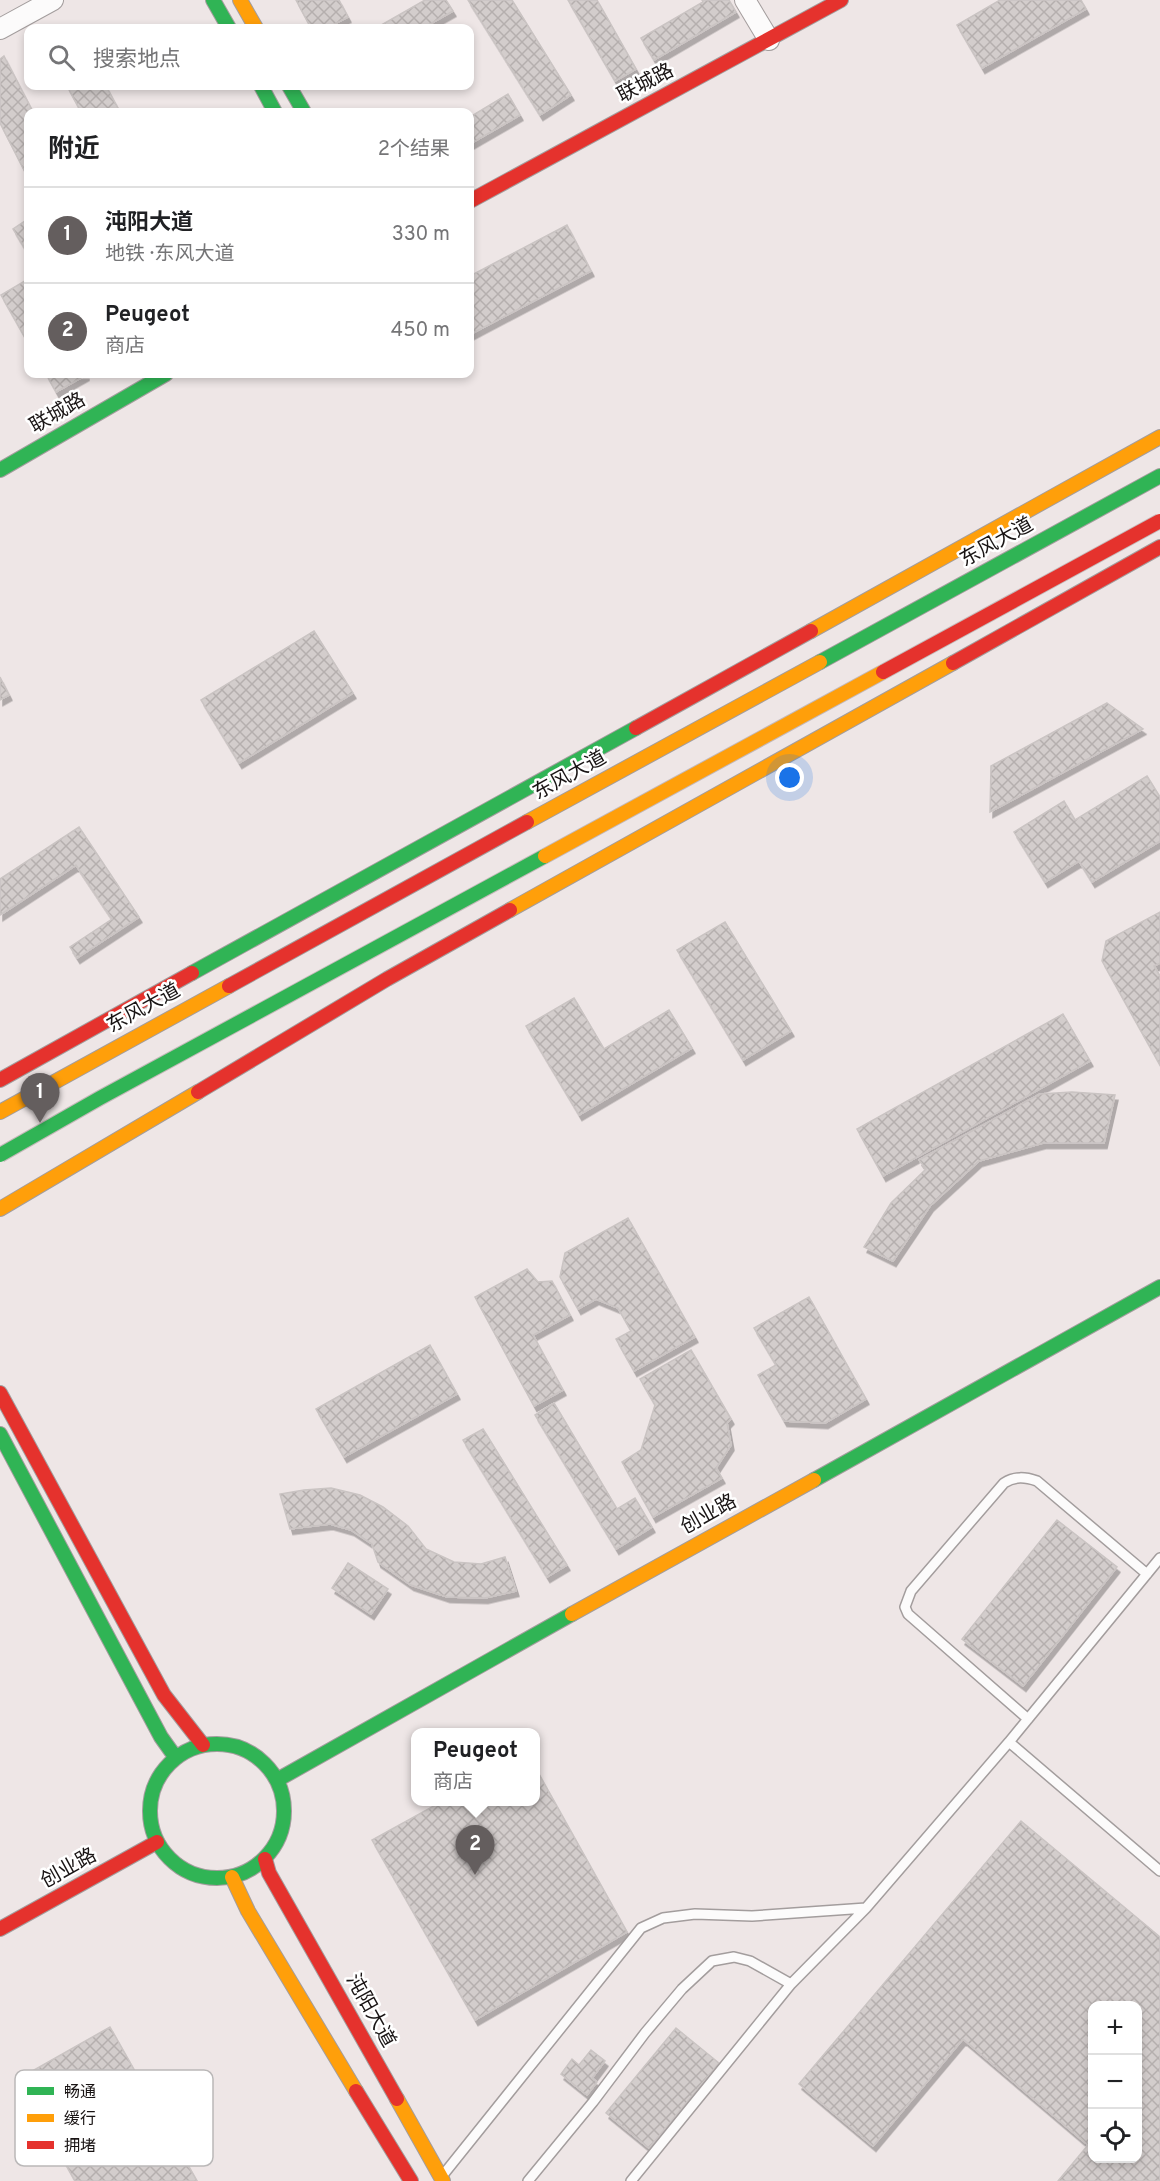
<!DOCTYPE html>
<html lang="zh">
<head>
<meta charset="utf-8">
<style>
	:root { --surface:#fff; --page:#f6f6f6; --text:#202124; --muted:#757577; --line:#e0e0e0; --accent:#645e5e }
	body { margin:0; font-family:Overpass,"Noto Sans SC",sans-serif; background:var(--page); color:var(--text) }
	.controls { position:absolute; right:18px; bottom:18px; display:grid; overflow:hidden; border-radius:12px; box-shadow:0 3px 9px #0003 }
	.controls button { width:54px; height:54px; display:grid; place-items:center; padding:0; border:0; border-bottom:2px solid var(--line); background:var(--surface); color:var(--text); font:30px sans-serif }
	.you { position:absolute; left:790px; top:778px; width:21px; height:21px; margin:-15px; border:4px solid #fff; border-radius:50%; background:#1a73e8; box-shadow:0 0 0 9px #1a73e833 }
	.badge { display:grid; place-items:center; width:39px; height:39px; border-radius:50%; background:var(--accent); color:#fff; font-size:20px; font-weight:700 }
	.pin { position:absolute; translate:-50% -50px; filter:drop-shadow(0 2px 3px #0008) }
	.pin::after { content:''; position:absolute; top:32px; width:21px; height:18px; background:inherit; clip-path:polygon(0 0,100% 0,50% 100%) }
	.popup { position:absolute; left:411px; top:1728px; width:129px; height:78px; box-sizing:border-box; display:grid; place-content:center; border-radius:12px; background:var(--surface); filter:drop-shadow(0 2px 4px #0005); font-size:20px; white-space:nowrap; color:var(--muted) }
	.popup b { font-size:22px; color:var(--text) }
	.popup::after { content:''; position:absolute; left:50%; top:100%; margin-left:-12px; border:12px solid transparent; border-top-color:var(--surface) }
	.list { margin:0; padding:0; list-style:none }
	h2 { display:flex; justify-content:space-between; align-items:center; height:78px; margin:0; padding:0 24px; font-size:26px }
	h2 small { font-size:20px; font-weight:400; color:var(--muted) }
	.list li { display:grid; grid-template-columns:39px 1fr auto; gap:18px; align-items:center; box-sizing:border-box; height:96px; padding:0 24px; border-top:2px solid var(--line) }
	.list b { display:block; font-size:22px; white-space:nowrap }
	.list p { margin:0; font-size:20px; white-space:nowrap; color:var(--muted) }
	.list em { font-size:20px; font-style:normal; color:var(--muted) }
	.icon { flex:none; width:33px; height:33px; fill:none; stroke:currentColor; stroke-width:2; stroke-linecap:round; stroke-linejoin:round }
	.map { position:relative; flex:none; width:1160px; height:2181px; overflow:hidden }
	.search { position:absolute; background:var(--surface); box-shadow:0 3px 9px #0003; left:24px; top:24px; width:450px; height:66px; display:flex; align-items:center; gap:15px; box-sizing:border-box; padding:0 21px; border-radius:12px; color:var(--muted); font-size:22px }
	.panel { position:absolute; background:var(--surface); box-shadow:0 3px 9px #0003; left:24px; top:108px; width:450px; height:270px; border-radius:12px }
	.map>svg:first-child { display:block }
	.building { fill:url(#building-cross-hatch); stroke:#cac4c3; stroke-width:1.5; fill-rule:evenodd; filter:url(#shadow) }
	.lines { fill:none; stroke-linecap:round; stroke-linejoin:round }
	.lane-casing { stroke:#a39d9d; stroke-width:12 }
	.street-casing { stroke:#a39d9d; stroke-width:22 }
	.fast-casing { stroke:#a39d9d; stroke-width:16 }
	.slow-casing { stroke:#a39d9d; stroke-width:16 }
	.jam-casing { stroke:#a39d9d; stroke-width:16 }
	.lane { stroke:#fcfbfb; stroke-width:9 }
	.street { stroke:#fcfbfb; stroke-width:20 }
	.fast { stroke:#30b455; stroke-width:14 }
	.slow { stroke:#ff9f0a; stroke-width:14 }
	.jam { stroke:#e5322d; stroke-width:14 }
	.fast-bridge-casing { stroke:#c3b8b8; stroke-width:16; stroke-linecap:butt }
	.slow-bridge-casing { stroke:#c3b8b8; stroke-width:16; stroke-linecap:butt }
	.jam-bridge-casing { stroke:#c3b8b8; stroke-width:16; stroke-linecap:butt }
	.fast-bridge { stroke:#30b455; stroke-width:14 }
	.slow-bridge { stroke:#ff9f0a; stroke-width:14 }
	.jam-bridge { stroke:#e5322d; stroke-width:14 }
	.labels { text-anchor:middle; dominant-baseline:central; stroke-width:5; stroke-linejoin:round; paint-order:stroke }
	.street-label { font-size:20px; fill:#191414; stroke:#fff }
	.key { fill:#fff; stroke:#bab8b8; stroke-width:1.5 }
	.key-label { font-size:16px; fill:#191414 }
</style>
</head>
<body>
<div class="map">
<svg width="1160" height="2181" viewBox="0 0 1160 2181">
	<defs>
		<pattern id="building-cross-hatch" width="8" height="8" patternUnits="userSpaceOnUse" patternTransform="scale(1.5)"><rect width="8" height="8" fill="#d3cdcc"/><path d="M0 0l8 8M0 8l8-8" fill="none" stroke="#b5afae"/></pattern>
		<filter id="shadow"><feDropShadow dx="3" dy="5.5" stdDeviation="0" flood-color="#0004"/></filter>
	</defs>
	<rect width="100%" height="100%" fill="#eee6e6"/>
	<path class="building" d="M 296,0 L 339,0 L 348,17 L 327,28 L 311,28 Z
		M 425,0 L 446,0 L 453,11 L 423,28 L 376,28 Z
		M 468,0 L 512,0 L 571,95 L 540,115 Z
		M 568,0 L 597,0 L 636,69 L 615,81 Z
		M 702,0 L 729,0 L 736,12 L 654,60 L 641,38 L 703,2 Z
		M 1000,0 L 1081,0 L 1086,9 L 982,68 L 957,25 Z
		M 4,56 L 33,112 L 28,112 L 28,178 L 0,123 L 0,59 Z
		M 67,86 L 106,86 L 120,112 L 81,112 Z
		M 508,94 L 520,115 L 470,144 L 470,117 Z
		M 28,219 L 28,254 L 13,229 Z
		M 567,225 L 591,271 L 471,334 L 470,276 Z
		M 28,279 L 28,343 L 1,295 Z
		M 46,374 L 86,374 L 86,375 L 56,392 Z
		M 314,631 L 353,693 L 239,763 L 201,700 Z
		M 0,677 L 9,695 L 0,700 Z
		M 1107,703 L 1143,729 L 990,812 L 991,766 Z
		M 1147,776 L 1160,797 L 1160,841 L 1092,882 L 1079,861 L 1045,882 L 1014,832 L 1064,801 L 1075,820 Z
		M 79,827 L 139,917 L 77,958 L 70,947 L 112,919 L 76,865 L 0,915 L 0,879 Z
		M 1160,912 L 1160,963 L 1154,966 L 1160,976 L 1160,1065 L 1102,961 L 1106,941 Z
		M 725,922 L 791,1031 L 743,1060 L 677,950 Z
		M 574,998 L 604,1049 L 669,1010 L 692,1048 L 579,1115 L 526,1026 Z
		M 1063,1014 L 1090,1061 L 883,1176 L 857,1129 Z
		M 1072,1092 L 1115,1095 L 1104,1143 L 1043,1143 L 979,1161 L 930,1206 L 893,1261 L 864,1247 L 891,1203 L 926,1169 L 919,1160 L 1040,1094 Z
		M 628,1218 L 695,1337 L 634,1371 L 616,1339 L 631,1331 L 618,1308 L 596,1299 L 578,1309 L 560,1277 L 565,1253 Z
		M 527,1269 L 538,1282 L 552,1281 L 570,1315 L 533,1335 L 563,1390 L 534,1406 L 475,1297 Z
		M 809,1297 L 866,1399 L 825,1423 L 784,1421 L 758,1375 L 776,1365 L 754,1328 Z
		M 430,1345 L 457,1394 L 344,1457 L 316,1409 Z
		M 691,1350 L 731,1419 L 727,1423 L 731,1445 L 716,1468 L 722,1478 L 653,1517 L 622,1462 L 641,1450 L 655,1405 L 640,1379 Z
		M 554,1403 L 617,1509 L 635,1498 L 652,1527 L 616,1549 L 535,1415 Z
		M 483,1429 L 567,1565 L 547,1577 L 463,1440 Z
		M 331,1488 L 360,1495 L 383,1507 L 408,1526 L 426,1549 L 454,1562 L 481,1564 L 505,1557 L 516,1591 L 485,1598 L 447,1597 L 411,1585 L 378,1562 L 372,1544 L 351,1530 L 330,1524 L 290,1529 L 280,1494 L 304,1490 Z
		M 1057,1520 L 1117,1567 L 1023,1686 L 962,1639 Z
		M 348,1563 L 388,1589 L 371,1614 L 332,1588 Z
		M 535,1767 L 627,1932 L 475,2020 L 372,1840 L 441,1802 L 535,1802 Z
		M 1021,1821 L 1160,1937 L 1160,2181 L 1058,2181 L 1088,2145 L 963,2039 L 873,2146 L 799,2084 ZM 1092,2006 L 1138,2006 L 1138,2158 L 1092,2158 Z
		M 110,2027 L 197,2181 L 75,2181 L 18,2079 Z
		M 676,2028 L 719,2063 L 649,2148 L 606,2113 Z
		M 591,2050 L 605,2061 L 592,2078 L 597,2082 L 587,2095 L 561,2074 L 572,2059 L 579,2065 Z"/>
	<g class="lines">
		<defs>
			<path id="lane" d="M 1028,1719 L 908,1614 L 905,1607 L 911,1591 L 1004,1483 C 1015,1476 1025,1477 1037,1481 L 1147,1574
				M 1009,1742 L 1160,1871
				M 443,2175 L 641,1928 L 663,1918 L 695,1914 L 752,1916 L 866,1908
				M 528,2181 L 593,2102 L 645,2033 L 682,1989 L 712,1961 L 734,1957 L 750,1961 L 791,1984
				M 631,2181 L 791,1984 L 866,1908 L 1009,1742 L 1160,1558"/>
			<path id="street" d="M 745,0 L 769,40
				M 0,29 L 53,0"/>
			<path id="fast" d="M 213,0 L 229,28
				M 261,86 L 275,112
				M 289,86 L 304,112
				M 0,470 L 166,374
				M 820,662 L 1160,476
				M 192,973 L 636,728
				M 0,1434 L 161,1737 L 176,1758
				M 814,1480 L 1160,1287
				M150 1811a67 67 0 1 1 134 0a67 67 0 1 1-134 0Z
				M 277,1780 L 572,1614"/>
			<path id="slow" d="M 240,0 L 256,28
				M 811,631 L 1160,437
				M 527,822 L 820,662
				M 510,910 L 953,663
				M 0,1112 L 229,986
				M 0,1209 L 198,1092
				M 572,1614 L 814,1480
				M 232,1877 L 248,1911 L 356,2091
				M 397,2099 L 443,2181"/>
			<path id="jam" d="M 470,201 L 841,0
				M 953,663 L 1160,547
				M 636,728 L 811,631
				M 229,986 L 527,822
				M 0,1080 L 192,973
				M 198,1092 L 387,979 L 510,910
				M 0,1393 L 164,1695 L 203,1745
				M 265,1859 L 269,1873 L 397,2099
				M 0,1929 L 157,1842
				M 356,2091 L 411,2181"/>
		</defs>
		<use href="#lane" class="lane-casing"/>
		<use href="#street" class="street-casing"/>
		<use href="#fast" class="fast-casing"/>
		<use href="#slow" class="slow-casing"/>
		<use href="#jam" class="jam-casing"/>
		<use href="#lane" class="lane"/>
		<use href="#street" class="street"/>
		<use href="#fast" class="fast"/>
		<use href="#slow" class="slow"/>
		<use href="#jam" class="jam"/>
		<defs>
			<path id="fast-bridge" d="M 0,1155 L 100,1098 L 545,856"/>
			<path id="slow-bridge" d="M 545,856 L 883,672"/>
			<path id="jam-bridge" d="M 883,672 L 1160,521"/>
		</defs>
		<use href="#fast-bridge" class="fast-bridge-casing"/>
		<use href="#slow-bridge" class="slow-bridge-casing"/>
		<use href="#jam-bridge" class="jam-bridge-casing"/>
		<use href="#fast-bridge" class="fast-bridge"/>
		<use href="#slow-bridge" class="slow-bridge"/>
		<use href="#jam-bridge" class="jam-bridge"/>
	</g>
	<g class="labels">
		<g class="street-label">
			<text transform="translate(646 84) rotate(-28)">联城路</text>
			<text transform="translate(58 414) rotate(-30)">联城路</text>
			<text transform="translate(997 543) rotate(-29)">东风大道</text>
			<text transform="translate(570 776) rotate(-29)">东风大道</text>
			<text transform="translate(144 1009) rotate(-29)">东风大道</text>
			<text transform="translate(709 1515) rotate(-29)">创业路</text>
			<text transform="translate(69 1869) rotate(-29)">创业路</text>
			<text transform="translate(370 2011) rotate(61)">沌阳大道</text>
		</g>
	</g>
	<rect x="15" y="2070" width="198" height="96" rx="9" class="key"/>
	<rect x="27" y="2087" width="27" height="8" fill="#30b455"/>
	<rect x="27" y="2114" width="27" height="8" fill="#ff9f0a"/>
	<rect x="27" y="2141" width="27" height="8" fill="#e5322d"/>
	<g class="key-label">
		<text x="64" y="2097">畅通</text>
		<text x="64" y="2124">缓行</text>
		<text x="64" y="2151">拥堵</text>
	</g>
</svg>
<div class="controls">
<button>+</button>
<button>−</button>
<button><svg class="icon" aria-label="locate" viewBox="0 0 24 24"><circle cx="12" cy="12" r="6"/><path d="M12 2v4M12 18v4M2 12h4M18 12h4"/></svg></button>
</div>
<div class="you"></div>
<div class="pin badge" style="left:40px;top:1123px">1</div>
<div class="pin badge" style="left:475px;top:1875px">2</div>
<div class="popup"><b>Peugeot</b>商店</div>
<div class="search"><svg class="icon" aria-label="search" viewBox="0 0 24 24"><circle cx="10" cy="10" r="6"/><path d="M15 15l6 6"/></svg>搜索地点</div>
<section class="panel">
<h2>附近<small>2个结果</small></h2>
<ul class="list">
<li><span class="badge">1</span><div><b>沌阳大道</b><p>地铁 · 东风大道</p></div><em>330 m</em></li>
<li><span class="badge">2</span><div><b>Peugeot</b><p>商店</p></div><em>450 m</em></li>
</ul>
</section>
</div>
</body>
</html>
